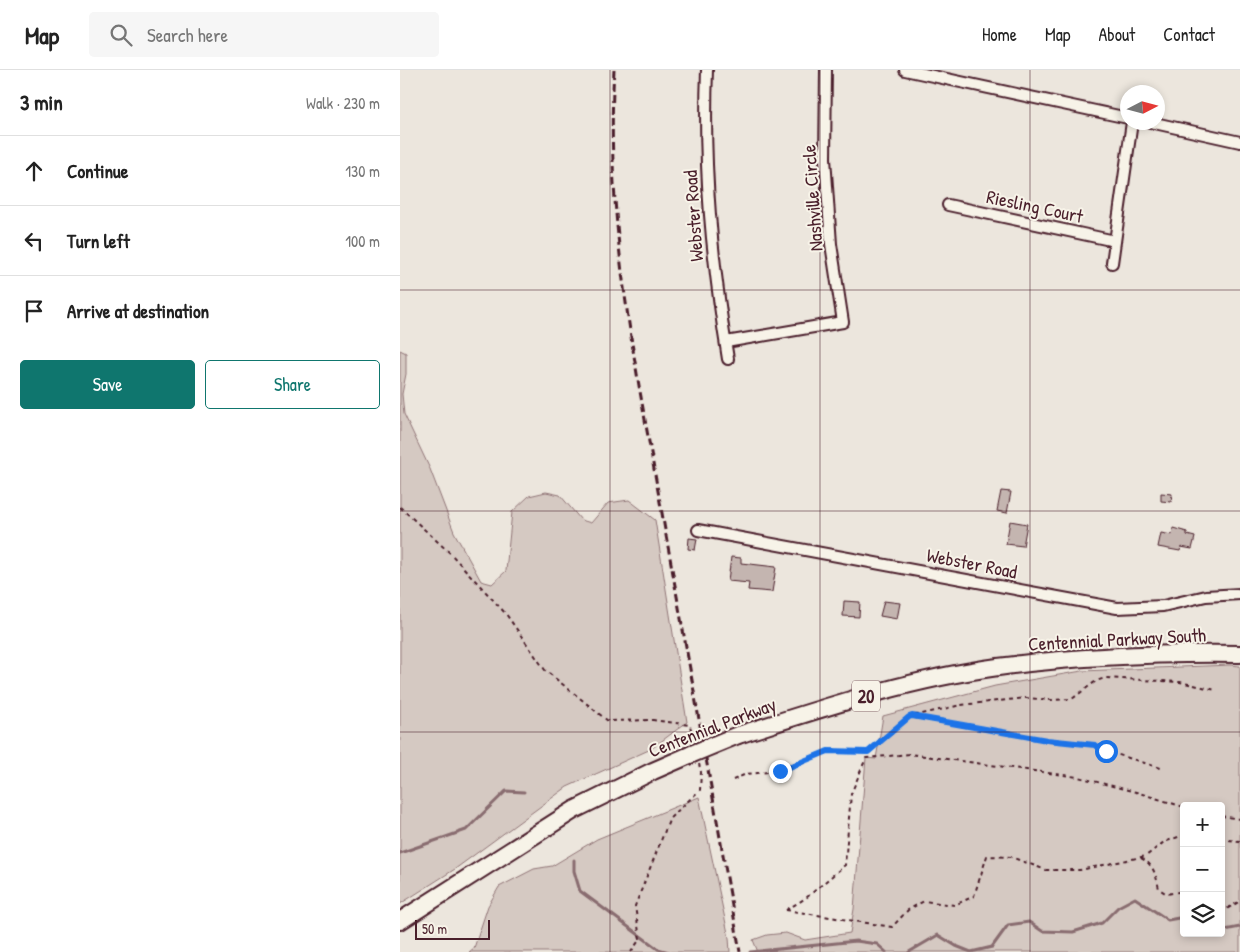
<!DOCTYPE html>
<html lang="en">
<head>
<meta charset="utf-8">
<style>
	:root { --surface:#fff; --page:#f6f6f6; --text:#222; --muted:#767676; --line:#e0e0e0; --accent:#0f766e }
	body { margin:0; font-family:"Patrick Hand",sans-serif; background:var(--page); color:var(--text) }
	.controls { position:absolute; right:15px; bottom:15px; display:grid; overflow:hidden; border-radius:5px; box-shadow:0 2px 8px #0003 }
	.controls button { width:45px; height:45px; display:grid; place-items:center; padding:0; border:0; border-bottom:1px solid var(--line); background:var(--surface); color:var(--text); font:25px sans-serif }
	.compass { position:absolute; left:720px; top:15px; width:45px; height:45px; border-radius:50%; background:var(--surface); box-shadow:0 2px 8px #0003; rotate:84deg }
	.scale { position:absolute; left:15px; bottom:12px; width:75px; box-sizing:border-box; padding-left:5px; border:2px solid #4a1f2b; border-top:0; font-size:14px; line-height:18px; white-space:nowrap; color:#4a1f2b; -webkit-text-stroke:4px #f7f3e8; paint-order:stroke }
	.stop { position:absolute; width:15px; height:15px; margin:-11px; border:4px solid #1a73e8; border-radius:50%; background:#fff }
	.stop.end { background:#1a73e8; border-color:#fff; box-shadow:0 1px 5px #0008 }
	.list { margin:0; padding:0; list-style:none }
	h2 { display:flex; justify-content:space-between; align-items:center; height:65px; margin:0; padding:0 20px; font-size:21px }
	h2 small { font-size:16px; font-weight:400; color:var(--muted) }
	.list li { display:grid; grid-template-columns:32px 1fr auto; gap:15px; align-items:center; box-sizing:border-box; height:70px; padding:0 20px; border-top:1px solid var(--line) }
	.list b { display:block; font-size:19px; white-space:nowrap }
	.list em { font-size:16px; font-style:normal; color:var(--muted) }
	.actions { display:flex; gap:10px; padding:15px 20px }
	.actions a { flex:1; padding:11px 0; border:1px solid var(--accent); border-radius:5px; text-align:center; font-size:18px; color:var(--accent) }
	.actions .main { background:var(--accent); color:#fff }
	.icon { flex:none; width:28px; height:28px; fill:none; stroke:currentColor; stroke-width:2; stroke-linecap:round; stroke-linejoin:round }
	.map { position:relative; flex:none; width:840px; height:882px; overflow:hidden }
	header { display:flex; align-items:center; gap:30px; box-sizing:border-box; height:70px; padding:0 25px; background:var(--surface); border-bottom:1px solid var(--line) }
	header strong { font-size:24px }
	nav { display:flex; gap:28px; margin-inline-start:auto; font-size:18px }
	.search { width:350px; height:45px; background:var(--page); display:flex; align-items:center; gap:12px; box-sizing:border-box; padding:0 18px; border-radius:5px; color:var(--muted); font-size:19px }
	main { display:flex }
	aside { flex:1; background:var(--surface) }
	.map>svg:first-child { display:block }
	.green { fill:#d5c9c2; stroke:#907476; fill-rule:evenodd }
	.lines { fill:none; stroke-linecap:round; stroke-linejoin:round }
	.stream { stroke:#896c6f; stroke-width:3 }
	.building { fill:#c4b5b0; stroke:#4a1f2b }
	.street-casing { stroke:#4a1f2b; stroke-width:14 }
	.primary-casing { stroke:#4a1f2b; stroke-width:20 }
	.path { stroke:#4a1f2b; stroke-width:2; stroke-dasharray:4 4; stroke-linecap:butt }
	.street { stroke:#f7f3e8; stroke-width:10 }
	.primary { stroke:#f7f3e8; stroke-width:16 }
	.rail { stroke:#4a1f2b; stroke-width:3; stroke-dasharray:8 4; stroke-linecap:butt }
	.primary-bridge-casing { stroke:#4a1f2b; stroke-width:20; stroke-linecap:butt }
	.primary-bridge { stroke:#f7f3e8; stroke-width:16 }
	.route { stroke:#1a73e8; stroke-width:6 }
	.grid { fill:none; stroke:#4a1f2b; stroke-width:1; stroke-opacity:0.55 }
	.labels { text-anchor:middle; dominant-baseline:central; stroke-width:4; stroke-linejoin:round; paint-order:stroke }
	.shield { fill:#f7f3e8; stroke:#7e5f64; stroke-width:1 }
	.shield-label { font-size:18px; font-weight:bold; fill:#4a1f2b }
	.street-label { font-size:19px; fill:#4a1f2b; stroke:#f7f3e8 }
</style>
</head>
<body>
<header>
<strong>Map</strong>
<div class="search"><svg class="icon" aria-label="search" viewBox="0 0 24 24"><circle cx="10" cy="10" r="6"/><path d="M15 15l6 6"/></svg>Search here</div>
<nav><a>Home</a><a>Map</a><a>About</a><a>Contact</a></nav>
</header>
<main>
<aside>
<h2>3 min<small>Walk · 230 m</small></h2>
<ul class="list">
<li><svg class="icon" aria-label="ahead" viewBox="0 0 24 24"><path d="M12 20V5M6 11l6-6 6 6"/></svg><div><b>Continue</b></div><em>130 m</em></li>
<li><svg class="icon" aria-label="left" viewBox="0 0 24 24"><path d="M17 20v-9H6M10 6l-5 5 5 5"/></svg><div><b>Turn left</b></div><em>100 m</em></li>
<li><svg class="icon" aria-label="arrive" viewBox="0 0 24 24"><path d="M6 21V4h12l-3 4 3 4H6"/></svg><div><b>Arrive at destination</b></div></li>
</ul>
<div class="actions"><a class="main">Save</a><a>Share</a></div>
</aside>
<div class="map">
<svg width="840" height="882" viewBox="0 0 840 882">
	<rect width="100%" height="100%" fill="#ece6dd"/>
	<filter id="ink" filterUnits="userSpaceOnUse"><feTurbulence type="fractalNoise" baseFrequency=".02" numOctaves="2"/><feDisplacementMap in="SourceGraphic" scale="10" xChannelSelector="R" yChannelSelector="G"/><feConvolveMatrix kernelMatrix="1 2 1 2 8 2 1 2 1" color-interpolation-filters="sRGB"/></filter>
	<g filter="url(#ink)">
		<path class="green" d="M 0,280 L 6,283 L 6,304 L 2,324 L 4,344 L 30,399 L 54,462 L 81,511 L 92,514 L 106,501 L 112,442 L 129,426 L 146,422 L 160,425 L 181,450 L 191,453 L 208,433 L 229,430 L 255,450 L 287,652 L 251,679 L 167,717 L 55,799 L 0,834 Z
			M 830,595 L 840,596 L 840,882 L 358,882 L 353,870 L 367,865 L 386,863 L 405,870 L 450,863 L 454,839 L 466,688 L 476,689 L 483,646 L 595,616 L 682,601 ZM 784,736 L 821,736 L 821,863 L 784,863 Z
			M 299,727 L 329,868 L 330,882 L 69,882 L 74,878 L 88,836 L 99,817 L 134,799 L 152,796 L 197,769 Z"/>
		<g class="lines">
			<path class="stream" d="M 0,783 L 66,760 L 106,721 L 124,722
				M 174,790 L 174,801 L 180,821 L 258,879 L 269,882
				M 821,858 L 825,860 L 840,857
				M 350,882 L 456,871 L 477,874 L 486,882
				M 509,882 L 538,865 L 556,876 L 571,882 L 592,877 L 608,855 L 629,852 L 642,861 L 673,862 L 702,853 L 718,837 L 735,828 L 768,850 L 784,847"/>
		</g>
		<path class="building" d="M 601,421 L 611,422 L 607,443 L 597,441 Z
			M 761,423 L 772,424 L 771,432 L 761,431 Z
			M 610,451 L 627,454 L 623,476 L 606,474 Z
			M 773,458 L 787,462 L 787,465 L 795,467 L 792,479 L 781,477 L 780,481 L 758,477 L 761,463 L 772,465 Z
			M 289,468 L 297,469 L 295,480 L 288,479 Z
			M 331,487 L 341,488 L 341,493 L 376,497 L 372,522 L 348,520 L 349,513 L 328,511 Z
			M 444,531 L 460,532 L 459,547 L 443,546 Z
			M 484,531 L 500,533 L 497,549 L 480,546 Z"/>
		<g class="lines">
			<defs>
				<path id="street" d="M 307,0 C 303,99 312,191 328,289
					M 505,0 L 728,48
					M 750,52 L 840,72
					M 548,135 L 715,171
					M 712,193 L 732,52
					M 326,272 L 443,252 L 431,174 L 425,88 L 426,0
					M 298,460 L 717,538 L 763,536 L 806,526 L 840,524"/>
				<path id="primary" d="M 338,665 C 423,638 509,609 598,597 C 679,586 759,583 840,584
					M 0,851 L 174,740 L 253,701 L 292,684"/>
			</defs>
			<use href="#street" class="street-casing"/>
			<use href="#primary" class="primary-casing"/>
			<path class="path" d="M 0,437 L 50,483 L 106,544 L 145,600 L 208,651 L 253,650 L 290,655 L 293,670
				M 515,647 L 647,670 L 695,675 L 706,681 L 764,699
				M 333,710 L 346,704 L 380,701 L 429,681 L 468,682 L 509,647 L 561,635 L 626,628 L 651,630 L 672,629 L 696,611 L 705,608 L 780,612 L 816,620
				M 821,746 L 840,749
				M 821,772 L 828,770 L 840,771
				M 741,788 C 754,795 756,805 759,819 L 767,824 L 784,821
				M 821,837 L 825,840 L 840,831
				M 386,840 L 406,828 L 445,795 L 451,724 L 466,688 L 510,684 L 678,707 L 736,722 L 784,737
				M 386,840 L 492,857 L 508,840 L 524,831 L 555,835 L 574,826 L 587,786 L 611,787 L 646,800 L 680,800 L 746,786 L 764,772 L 784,765
				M 231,882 L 240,869 L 235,836 L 270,748 L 300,720 L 301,702 L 299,694"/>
			<use href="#street" class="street"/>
			<use href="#primary" class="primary"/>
			<path class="rail" d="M 214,0 C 205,146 234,289 260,432 C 287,582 314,732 340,882"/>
			<defs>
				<path id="primary-bridge" d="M 292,684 L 338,665"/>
			</defs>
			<use href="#primary-bridge" class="primary-bridge-casing"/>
			<use href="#primary-bridge" class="primary-bridge"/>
		</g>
	</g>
	<g class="lines" filter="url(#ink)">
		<path class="route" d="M 380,701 L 428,681 L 468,682 L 509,647 L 512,646 L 647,670 L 695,675 L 706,681"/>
	</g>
	<path class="grid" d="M 210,0 L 210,882M 420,0 L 420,882M 630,0 L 630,882M 0,220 L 840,220M 0,441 L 840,441M 0,662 L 840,662"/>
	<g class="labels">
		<rect class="shield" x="452" y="610.5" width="28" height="31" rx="4"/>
		<g class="shield-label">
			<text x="466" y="626">20</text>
		</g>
		<g class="street-label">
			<text transform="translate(412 128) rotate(-94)">Nashville Circle</text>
			<text transform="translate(635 136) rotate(12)">Riesling Court</text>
			<text transform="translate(293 146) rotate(-94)">Webster Road</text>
			<text transform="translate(572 493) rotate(11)">Webster Road</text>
			<text transform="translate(717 569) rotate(-3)">Centennial Parkway South</text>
			<text transform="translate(312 657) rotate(-21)">Centennial Parkway</text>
		</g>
	</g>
</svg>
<div class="controls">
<button>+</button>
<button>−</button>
<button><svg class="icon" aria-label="layers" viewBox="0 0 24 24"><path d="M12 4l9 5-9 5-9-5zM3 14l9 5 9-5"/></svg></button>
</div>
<svg class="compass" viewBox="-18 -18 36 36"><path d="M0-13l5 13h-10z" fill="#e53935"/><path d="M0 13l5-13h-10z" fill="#767676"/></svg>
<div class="scale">50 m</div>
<div class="stop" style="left:706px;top:681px"></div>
<div class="stop end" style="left:380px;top:701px"></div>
</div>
</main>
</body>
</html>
